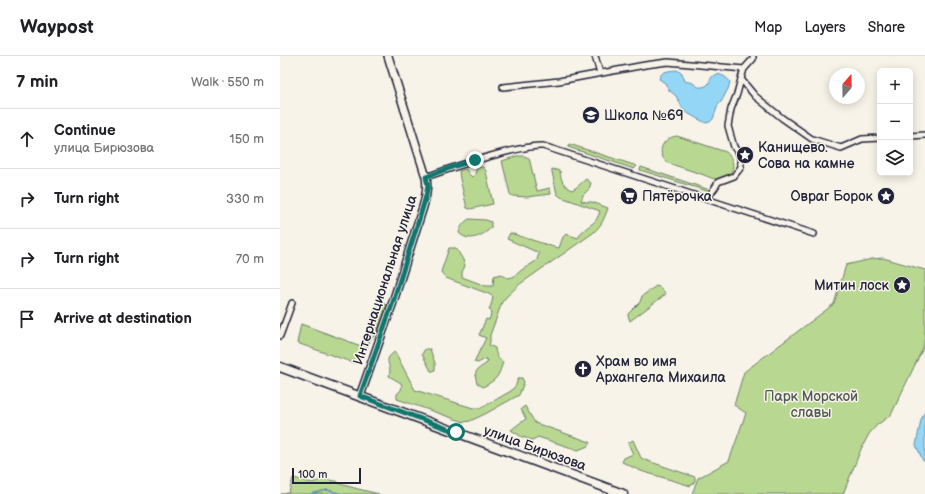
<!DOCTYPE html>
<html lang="en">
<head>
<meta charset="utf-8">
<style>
	:root { --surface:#fff; --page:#f6f6f6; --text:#202124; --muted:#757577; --line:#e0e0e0 }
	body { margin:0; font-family:"Balsamiq Sans",sans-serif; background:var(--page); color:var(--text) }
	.controls { position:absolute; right:12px; top:12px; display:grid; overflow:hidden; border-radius:6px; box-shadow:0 2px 10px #0003 }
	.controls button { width:36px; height:36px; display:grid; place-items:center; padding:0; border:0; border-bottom:1px solid var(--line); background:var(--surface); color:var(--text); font:20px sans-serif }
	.compass { position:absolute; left:549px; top:12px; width:36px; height:36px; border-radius:50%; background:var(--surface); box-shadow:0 2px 10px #0003; rotate:20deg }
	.scale { position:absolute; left:12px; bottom:10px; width:69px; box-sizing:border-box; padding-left:4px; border:2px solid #22223b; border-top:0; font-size:11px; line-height:14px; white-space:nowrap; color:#22223b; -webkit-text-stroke:3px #f7f3e8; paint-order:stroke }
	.stop { position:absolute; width:12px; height:12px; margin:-9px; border:3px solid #0f766e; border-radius:50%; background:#fff }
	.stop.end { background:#0f766e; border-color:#fff; box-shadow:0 1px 4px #0008 }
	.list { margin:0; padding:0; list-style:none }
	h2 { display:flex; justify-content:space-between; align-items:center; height:52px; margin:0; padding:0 16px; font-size:17px }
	h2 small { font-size:13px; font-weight:400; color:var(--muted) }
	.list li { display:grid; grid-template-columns:26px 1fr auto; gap:12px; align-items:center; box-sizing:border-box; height:60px; padding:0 16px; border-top:1px solid var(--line) }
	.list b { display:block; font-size:15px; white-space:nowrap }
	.list p { margin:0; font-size:13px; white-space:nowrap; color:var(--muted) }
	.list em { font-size:13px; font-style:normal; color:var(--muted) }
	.icon { flex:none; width:22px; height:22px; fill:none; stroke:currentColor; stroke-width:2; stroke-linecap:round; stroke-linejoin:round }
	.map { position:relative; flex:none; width:645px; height:438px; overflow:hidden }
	header { display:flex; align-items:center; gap:24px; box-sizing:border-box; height:56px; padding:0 20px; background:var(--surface); border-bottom:1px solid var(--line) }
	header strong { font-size:19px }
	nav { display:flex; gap:22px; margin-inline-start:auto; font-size:14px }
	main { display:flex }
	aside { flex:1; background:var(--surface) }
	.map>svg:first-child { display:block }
	.green { fill:#b8d891; stroke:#6d7d66 }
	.water { fill:#94d6f6; stroke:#668eab }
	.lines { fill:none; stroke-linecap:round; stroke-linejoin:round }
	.stream { stroke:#668eab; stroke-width:1.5 }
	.street-casing { stroke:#22223b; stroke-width:8 }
	.secondary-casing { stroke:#22223b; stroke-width:10 }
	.primary-casing { stroke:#22223b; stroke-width:11 }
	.street { stroke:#f7f3e8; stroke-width:5 }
	.secondary { stroke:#f7f3e8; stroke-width:7 }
	.primary { stroke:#f7f3e8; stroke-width:8 }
	.route { stroke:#0f766e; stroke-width:5 }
	.labels { text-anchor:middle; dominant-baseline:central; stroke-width:3; stroke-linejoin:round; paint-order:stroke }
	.poi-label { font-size:14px; fill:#22223b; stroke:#f7f3e8; text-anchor:start }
	.street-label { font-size:14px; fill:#22223b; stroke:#f7f3e8 }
	.park-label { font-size:14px; fill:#4f5955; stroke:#f7f3e8 }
</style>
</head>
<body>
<header>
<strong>Waypost</strong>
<nav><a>Map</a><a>Layers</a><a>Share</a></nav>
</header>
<main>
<aside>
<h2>7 min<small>Walk · 550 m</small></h2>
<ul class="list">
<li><svg class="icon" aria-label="ahead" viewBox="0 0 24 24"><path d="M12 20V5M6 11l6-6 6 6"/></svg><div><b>Continue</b><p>улица Бирюзова</p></div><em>150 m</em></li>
<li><svg class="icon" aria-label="right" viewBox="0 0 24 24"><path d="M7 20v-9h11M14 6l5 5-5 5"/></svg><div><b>Turn right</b></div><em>330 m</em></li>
<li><svg class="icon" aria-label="right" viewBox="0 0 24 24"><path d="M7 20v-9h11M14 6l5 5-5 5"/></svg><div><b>Turn right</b></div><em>70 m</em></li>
<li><svg class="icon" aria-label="arrive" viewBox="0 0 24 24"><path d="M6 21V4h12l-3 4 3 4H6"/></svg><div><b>Arrive at destination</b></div></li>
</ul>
</aside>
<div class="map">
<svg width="645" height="438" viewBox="0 0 645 438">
	<rect width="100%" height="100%" fill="#f7f3e8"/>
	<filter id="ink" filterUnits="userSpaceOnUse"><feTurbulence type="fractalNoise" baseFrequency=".025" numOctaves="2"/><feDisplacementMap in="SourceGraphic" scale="8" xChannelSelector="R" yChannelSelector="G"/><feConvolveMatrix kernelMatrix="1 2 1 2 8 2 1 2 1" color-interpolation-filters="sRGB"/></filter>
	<g filter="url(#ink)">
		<path class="green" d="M 397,80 L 446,96 C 457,105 455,121 439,123 C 435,124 429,121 424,119 C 412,115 400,111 388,107 C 375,97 382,82 397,80 Z
			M 289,88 L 357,110 L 354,113 L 288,91 Z
			M 237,100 L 244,100 L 249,102 L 257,135 L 270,132 L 271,138 L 247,141 L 232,140 L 230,138 L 222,105 Z
			M 199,111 L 203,111 L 206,115 L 213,148 L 190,153 L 187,152 L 180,123 L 179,115 L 186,113 L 188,117 L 192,121 L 195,119 L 196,114 Z
			M 361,111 L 433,135 L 433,137 L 360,114 Z
			M 272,113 L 280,115 C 281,125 283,129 292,134 C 298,131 301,127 306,123 L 311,127 L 309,133 L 303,139 L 301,145 L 307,146 L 312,146 L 328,152 C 324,163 322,169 313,177 L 240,228 L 227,240 L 222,246 L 216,263 L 210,279 L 210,286 L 209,289 L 215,292 C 216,299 217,302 223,306 C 218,322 217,323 203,331 L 197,327 C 193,314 197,314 207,307 L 208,304 L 205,303 L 198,307 L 194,306 L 206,282 L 199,279 L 206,263 L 209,264 L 212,255 L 209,254 L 212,246 L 213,241 L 209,238 L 166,222 L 161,216 L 169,192 L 176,192 L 183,204 L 185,210 L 182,216 L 182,221 L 206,230 L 213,230 L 214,220 L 221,218 L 227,222 L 233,221 L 243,213 L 253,207 L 257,204 L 259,197 L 227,183 L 230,177 L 274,191 L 279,192 L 283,181 L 286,178 L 298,182 C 300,179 301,176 304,174 C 313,166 316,168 320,155 L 281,141 L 277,138 L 272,116 Z
			M 189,163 L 206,164 L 211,166 L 211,172 C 202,180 189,187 179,177 C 181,170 183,167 189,163 Z
			M 603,202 L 645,214 L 645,280 L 643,292 L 611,359 L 597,369 L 589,378 L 581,393 L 563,438 L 412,438 L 418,422 L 449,405 L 466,357 L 454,349 L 464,316 L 554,248 L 566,209 L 592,203 Z
			M 376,230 L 380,231 L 386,238 L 350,265 L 348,260 L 348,258 L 360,246 L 362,240 Z
			M 98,246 L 107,249 L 97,277 L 90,284 L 87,292 L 74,307 L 17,287 L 21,268 L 81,290 Z
			M 145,293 L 150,293 L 155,307 L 155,314 L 153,315 L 151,315 L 142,298 Z
			M 115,296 L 135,334 L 193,352 L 201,352 L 231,335 L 236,329 L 238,322 L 242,322 L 244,326 L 239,339 L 205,358 L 190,365 L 184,366 L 117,343 L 117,338 L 121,334 L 122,330 L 121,327 L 109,320 C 113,309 101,304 115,296 Z
			M 245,350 L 255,367 L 310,386 L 308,390 L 298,394 L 258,381 L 252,384 L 242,381 L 231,374 L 240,367 L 246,363 L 241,353 Z
			M 353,384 L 361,402 L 368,405 L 415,421 L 415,425 L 411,430 L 361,415 L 342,406 L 344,402 L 353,398 L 348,387 Z
			M 13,422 C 20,423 29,428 35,426 C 39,425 38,424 41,423 C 47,422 52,426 57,425 L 60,428 L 78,433 L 99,438 L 1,438 L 5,438 L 9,436 Z"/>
		<path class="water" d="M 397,14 L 402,17 L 405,25 C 407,26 409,26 411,26 C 416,28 416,32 422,31 C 431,30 428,24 433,20 C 439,16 447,21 450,26 L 448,33 L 441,46 L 438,49 L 433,63 L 430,66 L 426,67 L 418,63 L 404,55 L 396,40 L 389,34 L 385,27 L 379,23 C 381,14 390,15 397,14 Z
			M 645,355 L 645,405 L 643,405 L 636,389 L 641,364 Z"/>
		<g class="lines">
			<path class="stream" d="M 31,438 L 47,434 L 63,438"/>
			<defs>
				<path id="street" d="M 315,0 L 320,17
					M 464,13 L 461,23 L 475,40 L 502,62 L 532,83 L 561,92 L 582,83 L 600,82
					M 223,31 L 279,25 L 365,9 L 388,6 L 464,13 L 473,3 L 473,0
					M 630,80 L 645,79
					M 146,121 C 174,111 201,102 230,95 C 241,93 252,89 263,90 L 534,178
					M 427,143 L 436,130 L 438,126 L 454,120 L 461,111 L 460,99 L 454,91 L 448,70 L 451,53 L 457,38 L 461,23
					M 0,280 L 12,247"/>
				<path id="secondary" d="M 80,340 L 113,246 L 143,151 C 146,141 148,132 146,121 L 108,0"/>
				<path id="primary" d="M 0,311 L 343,438"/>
			</defs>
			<use href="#street" class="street-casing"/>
			<use href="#secondary" class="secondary-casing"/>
			<use href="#primary" class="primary-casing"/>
			<use href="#street" class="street"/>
			<use href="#secondary" class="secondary"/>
			<use href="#primary" class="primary"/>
		</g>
	</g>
	<g class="lines" filter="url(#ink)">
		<path class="route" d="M 176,376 L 80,340 L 113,246 L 141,157 L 146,140 L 148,130 L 146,121 L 175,110 L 195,104"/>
	</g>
	<defs>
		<symbol id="school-disc" viewBox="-11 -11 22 22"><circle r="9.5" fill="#22223b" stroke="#f7f3e8"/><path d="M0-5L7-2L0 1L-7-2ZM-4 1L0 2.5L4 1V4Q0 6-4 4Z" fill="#fff"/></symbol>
		<symbol id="sight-disc" viewBox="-11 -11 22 22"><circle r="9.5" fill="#22223b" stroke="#f7f3e8"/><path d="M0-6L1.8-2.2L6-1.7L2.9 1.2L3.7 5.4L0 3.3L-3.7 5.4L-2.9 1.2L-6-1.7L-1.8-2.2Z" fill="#fff"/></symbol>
		<symbol id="supermarket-disc" viewBox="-11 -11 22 22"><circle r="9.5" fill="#22223b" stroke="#f7f3e8"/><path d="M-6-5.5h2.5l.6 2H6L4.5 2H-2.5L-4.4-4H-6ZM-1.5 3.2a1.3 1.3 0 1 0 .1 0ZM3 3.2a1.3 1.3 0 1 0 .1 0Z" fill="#fff"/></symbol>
		<symbol id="church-disc" viewBox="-11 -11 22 22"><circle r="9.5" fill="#22223b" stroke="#f7f3e8"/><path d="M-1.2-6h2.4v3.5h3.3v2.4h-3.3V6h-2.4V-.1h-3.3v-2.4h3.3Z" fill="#fff"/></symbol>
	</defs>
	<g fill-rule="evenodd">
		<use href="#school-disc" x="301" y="49" width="20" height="20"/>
		<use href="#sight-disc" x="455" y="89" width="20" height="20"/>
		<use href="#supermarket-disc" x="339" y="130" width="20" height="20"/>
		<use href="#sight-disc" x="596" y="130" width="20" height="20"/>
		<use href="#sight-disc" x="612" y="219" width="20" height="20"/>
		<use href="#church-disc" x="293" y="303" width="20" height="20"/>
	</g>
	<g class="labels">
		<g class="poi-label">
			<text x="324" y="59">Школа №69</text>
			<text x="478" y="91">Канищево.<tspan x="478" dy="16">Сова на камне</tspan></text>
			<text x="362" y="140">Пятёрочка</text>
			<text x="593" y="140" text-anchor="end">Овраг Борок</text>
			<text x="609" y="229" text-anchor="end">Митин лоск</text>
			<text x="316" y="305">Храм во имя<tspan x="316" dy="16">Архангела Михаила</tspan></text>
		</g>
		<g class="street-label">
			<text transform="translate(105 224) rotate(-72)">Интернациональная улица</text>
			<text transform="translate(255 392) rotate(20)">улица Бирюзова</text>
		</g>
		<g class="park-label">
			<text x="531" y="340">Парк Морской<tspan x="531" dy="16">славы</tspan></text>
		</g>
	</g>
</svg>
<div class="controls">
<button>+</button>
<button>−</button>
<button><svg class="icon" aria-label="layers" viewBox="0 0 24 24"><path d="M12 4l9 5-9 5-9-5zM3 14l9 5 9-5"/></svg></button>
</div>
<svg class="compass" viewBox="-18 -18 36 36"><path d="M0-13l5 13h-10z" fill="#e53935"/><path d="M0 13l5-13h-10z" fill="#757577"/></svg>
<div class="scale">100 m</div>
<div class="stop" style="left:176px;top:376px"></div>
<div class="stop end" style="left:195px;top:104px"></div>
</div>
</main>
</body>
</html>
